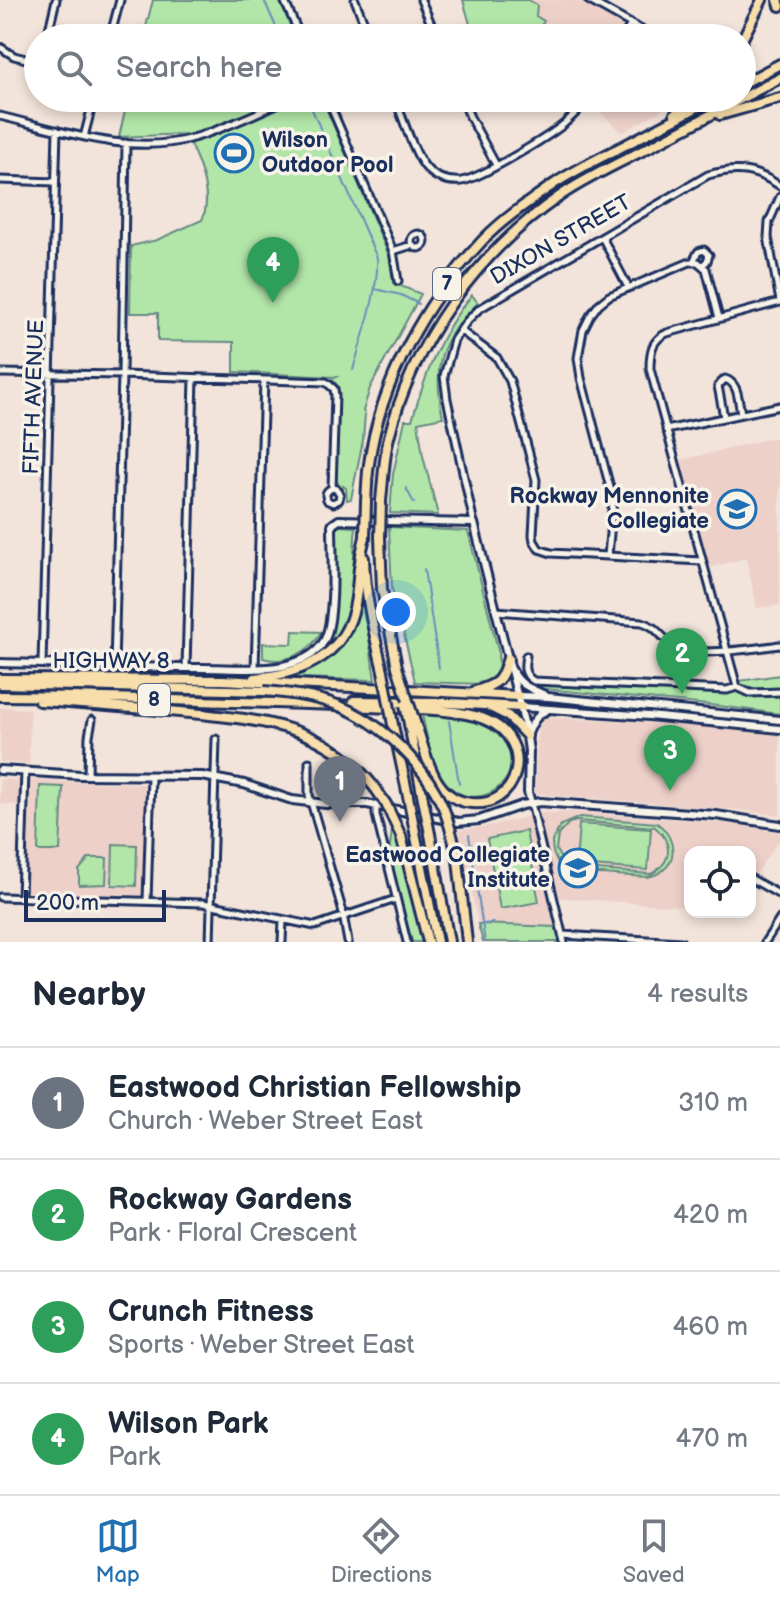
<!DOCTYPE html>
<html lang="en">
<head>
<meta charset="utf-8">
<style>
	:root { --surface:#fff; --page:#f2f2f3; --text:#1f2937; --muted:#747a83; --line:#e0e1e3; --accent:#1f6fb2 }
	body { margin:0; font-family:"Balsamiq Sans",sans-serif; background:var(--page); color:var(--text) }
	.controls { position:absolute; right:24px; bottom:24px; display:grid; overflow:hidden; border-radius:16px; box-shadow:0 4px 12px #0003 }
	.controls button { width:72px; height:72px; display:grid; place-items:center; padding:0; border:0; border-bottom:2px solid var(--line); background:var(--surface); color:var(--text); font:40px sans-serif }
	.scale { position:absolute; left:24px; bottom:20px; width:142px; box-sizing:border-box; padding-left:8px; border:4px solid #1b2f5e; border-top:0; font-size:22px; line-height:28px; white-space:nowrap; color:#1b2f5e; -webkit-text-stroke:6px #f7f3e8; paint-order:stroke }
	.you { position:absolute; left:396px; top:612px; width:28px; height:28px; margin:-20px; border:6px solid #fff; border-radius:50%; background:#1a73e8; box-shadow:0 0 0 12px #1a73e833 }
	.badge { display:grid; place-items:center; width:52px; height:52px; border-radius:50%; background:var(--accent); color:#fff; font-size:26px; font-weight:700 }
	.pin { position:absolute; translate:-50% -66px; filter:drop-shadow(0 2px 4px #0008) }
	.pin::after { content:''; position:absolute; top:42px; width:28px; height:24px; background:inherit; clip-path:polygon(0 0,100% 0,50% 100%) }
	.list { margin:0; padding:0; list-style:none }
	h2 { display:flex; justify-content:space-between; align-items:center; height:104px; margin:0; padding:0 32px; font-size:34px }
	h2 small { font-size:26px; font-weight:400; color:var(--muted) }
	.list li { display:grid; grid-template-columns:52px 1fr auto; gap:24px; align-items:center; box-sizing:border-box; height:112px; padding:0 32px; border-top:2px solid var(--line) }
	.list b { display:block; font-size:30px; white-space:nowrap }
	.list p { margin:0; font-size:26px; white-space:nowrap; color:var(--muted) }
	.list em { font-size:26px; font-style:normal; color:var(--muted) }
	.icon { flex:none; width:44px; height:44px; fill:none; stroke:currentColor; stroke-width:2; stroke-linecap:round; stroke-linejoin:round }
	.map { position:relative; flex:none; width:780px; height:942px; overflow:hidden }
	.search { position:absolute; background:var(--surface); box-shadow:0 4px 12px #0003; left:24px; right:24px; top:24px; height:88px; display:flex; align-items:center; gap:20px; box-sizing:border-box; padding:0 28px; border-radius:44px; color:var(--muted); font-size:30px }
	.sheet { height:552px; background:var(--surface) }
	nav { display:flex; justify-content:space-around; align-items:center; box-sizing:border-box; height:112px; border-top:2px solid var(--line); background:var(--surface); font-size:22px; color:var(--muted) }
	nav a { display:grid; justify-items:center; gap:4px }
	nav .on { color:var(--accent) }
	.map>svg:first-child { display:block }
	.built { fill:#edd1c9 }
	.green { fill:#b2e6a8; stroke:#668a83; stroke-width:2; fill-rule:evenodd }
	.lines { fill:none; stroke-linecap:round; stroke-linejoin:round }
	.stream { stroke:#6a8ebc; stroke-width:2 }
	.minor-casing { stroke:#1b2f5e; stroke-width:11 }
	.tertiary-casing { stroke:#1b2f5e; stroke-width:12 }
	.secondary-casing { stroke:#1b2f5e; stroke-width:12 }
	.motorway-casing { stroke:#1b2f5e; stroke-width:14 }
	.minor { stroke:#f7f3e8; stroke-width:5 }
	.tertiary { stroke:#f7f3e8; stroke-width:6 }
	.secondary { stroke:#f7f3e8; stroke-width:6 }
	.motorway { stroke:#f8deab; stroke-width:8 }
	.motorway-bridge-casing { stroke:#1b2f5e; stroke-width:14; stroke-linecap:butt }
	.motorway-bridge { stroke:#f8deab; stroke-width:8 }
	.labels { text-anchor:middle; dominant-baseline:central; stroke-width:7; stroke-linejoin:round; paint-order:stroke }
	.shield { fill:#f7f3e8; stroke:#5d6a87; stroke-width:2 }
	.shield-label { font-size:20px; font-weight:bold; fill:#1b2f5e }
	.poi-label { font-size:22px; font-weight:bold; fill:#1b2f5e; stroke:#f7f3e8; text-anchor:end }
	.street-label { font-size:22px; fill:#1b2f5e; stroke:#f7f3e8 }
</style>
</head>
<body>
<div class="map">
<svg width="780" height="942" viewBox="0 0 780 942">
	<rect width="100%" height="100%" fill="#f2e4da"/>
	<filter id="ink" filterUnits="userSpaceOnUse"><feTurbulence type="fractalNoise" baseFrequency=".0125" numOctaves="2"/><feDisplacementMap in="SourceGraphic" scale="16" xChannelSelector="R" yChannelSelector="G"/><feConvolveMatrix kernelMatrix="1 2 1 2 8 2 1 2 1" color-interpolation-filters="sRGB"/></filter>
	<g filter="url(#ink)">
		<path class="built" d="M 463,0 L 578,0 L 621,23 L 624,28 L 618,38 L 474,38 Z
			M 597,98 L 682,98 L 622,133 L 593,105 Z
			M 780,436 L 780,605 L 757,608 L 746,558 L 709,568 L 681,460 Z
			M 0,707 L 30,709 L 29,764 L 0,762 Z
			M 542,717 L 677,724 L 780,733 L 780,816 L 739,810 L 537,794 L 535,791 L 538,720 Z
			M 0,779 L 20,780 L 20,805 L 0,804 Z
			M 30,780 L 145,784 L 143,895 L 27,892 Z
			M 572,812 L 729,823 L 780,832 L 780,839 L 750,883 L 750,852 L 690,852 L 690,907 L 550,897 L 557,927 L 478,924 L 459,830 L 494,825 L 541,813 Z"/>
		<path class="green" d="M 153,0 L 280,0 L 296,38 L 143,38 Z
			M 463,0 L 529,0 L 537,5 L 536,16 L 544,21 L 536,34 L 533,33 L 530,38 L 474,38 Z
			M 128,98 L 322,98 L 390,258 L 393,283 L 421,294 L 370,388 L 363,411 L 365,414 L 363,440 L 351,499 L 347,500 L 346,488 L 343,486 L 343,491 L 336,480 L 339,391 L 338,386 L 332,379 L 336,377 L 234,372 L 234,342 L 158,341 L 158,313 L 130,313 L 131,246 L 157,240 L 202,220 C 214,194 197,157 185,134 L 119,137 Z
			M 472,295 L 478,303 C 440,338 432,367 443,417 L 418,422 L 423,456 L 438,515 L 390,513 L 393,474 L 405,420 L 412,420 C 426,374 440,332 472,295 Z
			M 337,526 L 356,527 C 351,567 359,611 332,644 C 325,652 315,657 306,663 L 306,661 C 341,642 334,601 334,566 L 337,566 L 337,560 L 335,559 Z
			M 389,527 L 468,531 L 498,650 L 499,675 L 496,679 L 485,684 L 415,682 L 399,613 L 392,589 Z
			M 363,597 L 375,680 L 293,678 C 341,658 349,645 363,597 Z
			M 293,631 L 321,632 C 311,652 285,665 263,658 L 263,643 L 292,644 Z
			M 780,675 L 780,714 L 719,706 L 535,688 L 536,685 L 740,692 L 739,681 Z
			M 422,714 C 445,717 479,716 499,732 C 540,767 480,823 446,783 C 431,765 427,737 422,714 Z
			M 40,786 L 63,787 L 60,851 L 38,851 Z
			M 580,817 L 657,823 C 680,840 678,872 647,877 L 568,872 C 556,864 552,855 552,841 L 561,825 ZM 577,821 L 655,827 C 673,842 673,862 651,874 L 570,868 L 564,864 L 556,850 L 558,835 L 569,823 Z
			M 579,824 L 651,829 L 648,870 L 576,865 Z
			M 392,830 L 400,847 L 422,942 L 412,942 L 389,854 Z
			M 526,831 L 539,902 L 500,909 L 487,839 Z
			M 113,844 L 137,845 L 136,886 L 112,885 Z
			M 89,858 L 107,858 L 106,884 L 79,885 L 79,870 Z
			M 478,924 L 557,927 L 561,942 L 483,942 Z"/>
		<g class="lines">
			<path class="stream" d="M 264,0 L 281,38
				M 307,98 L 377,258 C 379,291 362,337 353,370
				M 375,289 L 401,295 L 419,304
				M 406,488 L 414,503
				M 424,569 L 439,668
				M 449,721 L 459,783
				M 469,835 L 485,942
				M 483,924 L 493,923"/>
			<defs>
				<path id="minor" d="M 284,0 L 301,38
					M 355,0 L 370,38
					M 421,0 L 437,38
					M 588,0 L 656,38
					M 47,38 L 56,0
					M 110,38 L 120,0
					M 623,38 L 631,24
					M 0,47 L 14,56 L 38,62
					M 327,98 L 393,251 L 398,281
					M 395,98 C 402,116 415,158 428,170 C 437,179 450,182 462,181 C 481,178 548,137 564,124 C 573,116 581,108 589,98
					M 462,98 L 470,117 L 496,165
					M 0,116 C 62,131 130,156 193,138 C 227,128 259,112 290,98
					M 84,137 L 94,98
					M 0,180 L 55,182
					M 780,197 L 769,222 L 768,237 L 780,301
					M411 241a7 7 0 1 1 14 0a7 7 0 1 1-14 0Z
					M 602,237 L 628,287
					M 393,251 L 412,245
					M 693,262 L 698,252 L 704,250 L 709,255 L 707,261 L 703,265
					M 460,330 L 497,358 L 510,381 L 536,480 L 533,535 L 534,541 L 539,549 L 551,553 L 701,561
					M 0,373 L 122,375 L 326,382 L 334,389 L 335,396 L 332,488 C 326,491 324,495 328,501 L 333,503 L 339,500 L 340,494 L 336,489 L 332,488
					M 724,417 L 718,386 L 725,379 C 739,383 738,401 741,413
					M 666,430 L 780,406
					M 474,523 L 447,399 L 444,376 L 454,340 L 467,321 L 479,309 L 708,175 C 737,167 755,169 780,186
					M 608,556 L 613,499 L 581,378 L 578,358 L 583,330 L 590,316 L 599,304 L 609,296 L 690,262 L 698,262 L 706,269 L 719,318
					M 496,611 L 642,622 C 658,626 663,642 678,648 C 698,657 757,648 780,645
					M 526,656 C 524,666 523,675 534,681 L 727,690 L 737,687 L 750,693 L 780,692
					M 42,664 L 57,130
					M 114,666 L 122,375 L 126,143
					M 186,668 L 194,378
					M 255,668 L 264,380
					M 737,687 L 650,369 C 650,353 651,340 667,333 L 780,302
					M 309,762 L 309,795 L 342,909 L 348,942
					M 88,774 L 89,736 L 92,720
					M 531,803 L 564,942
					M 376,806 L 376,815 L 407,942
					M 750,878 L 780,895
					M 0,897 L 203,903 L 315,926 L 396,899
					M 21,898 L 25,771
					M 147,901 L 151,776
					M 562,935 L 681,942
					M 210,942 L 216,739
					M 282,942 L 283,920
					M 765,942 L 780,919"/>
				<path id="tertiary" d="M 0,663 C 68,664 135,668 203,668 C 229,668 258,671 283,666 C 299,662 316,656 324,641 C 336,620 332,552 332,525 L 339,520 L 474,523 L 526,730 L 529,751 L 528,792 L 531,803"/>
				<path id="secondary" d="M 511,669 C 521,686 527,687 545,695
					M 518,696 L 548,697 L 780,720
					M 521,707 L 649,716 L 780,729
					M 527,736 C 531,726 535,715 546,711
					M 0,770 L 81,775 L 202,776 L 244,784 L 292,800 L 326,804 L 367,804 L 458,822 L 479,820 L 522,805 L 540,802 L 716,815 L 780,825"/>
				<path id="motorway" d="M 778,0 L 780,6
					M 742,40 L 762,0
					M 742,84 L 780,64
					M 675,114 L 698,98
					M 720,115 L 780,98
					M 366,501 C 367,489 367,476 369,464 C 380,381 426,301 483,240 C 503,219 530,201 554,184 C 578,168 604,156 629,143 C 658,128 686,113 715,98
					M 381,501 C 383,481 384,460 388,441 C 412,342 477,253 560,196 C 583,180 609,168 634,155 C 683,130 731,104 780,78
					M 380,537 L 382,589 L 397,667
					M 364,558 C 365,597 374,633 383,671
					M 255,678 C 299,674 340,659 353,612 C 358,596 357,578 360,562 C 361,553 363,545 365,537
					M 0,679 L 222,680 L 518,696
					M 1,684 L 264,691
					M 475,691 C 499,684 501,681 508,658
					M 0,696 C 67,696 133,699 200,701 C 257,703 313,703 370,707 C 401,709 457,708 484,719 C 539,740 519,814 465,802 C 432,795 426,752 416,725
					M 39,701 C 86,704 133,708 180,712 C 258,720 323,722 375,788
					M 354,701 L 432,702 L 521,707
					M 490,707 L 508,716 L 527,736
					M 409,724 L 423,799
					M 393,725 L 408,796
					M 415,832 L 437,942
					M 430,834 L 449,942
					M 401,836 L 428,942
					M 458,860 L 467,942"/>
			</defs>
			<use href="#minor" class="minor-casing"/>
			<use href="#tertiary" class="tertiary-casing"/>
			<use href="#secondary" class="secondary-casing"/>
			<use href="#motorway" class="motorway-casing"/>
			<use href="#minor" class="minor"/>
			<use href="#tertiary" class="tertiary"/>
			<use href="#secondary" class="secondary"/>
			<use href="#motorway" class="motorway"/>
			<defs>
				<path id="motorway-bridge" d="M 365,537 L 366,501
					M 380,537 L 381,501
					M 397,667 L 416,725
					M 383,671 L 393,725
					M 264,691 C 289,693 314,696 337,705 C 381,722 424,763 443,807 C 450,824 454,842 458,860
					M 405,705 L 409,724
					M 375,788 L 386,804 L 401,836
					M 408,796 L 415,832
					M 423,799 L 430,834"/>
			</defs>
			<use href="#motorway-bridge" class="motorway-bridge-casing"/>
			<use href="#motorway-bridge" class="motorway-bridge"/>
		</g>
	</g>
	<defs>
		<symbol id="stadium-ring" viewBox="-11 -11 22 22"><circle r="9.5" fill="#f7f3e8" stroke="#1f6fb2" stroke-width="1.5"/><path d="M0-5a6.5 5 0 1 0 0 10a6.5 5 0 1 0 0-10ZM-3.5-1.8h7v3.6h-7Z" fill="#1f6fb2"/></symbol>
		<symbol id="school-ring" viewBox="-11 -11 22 22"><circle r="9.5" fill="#f7f3e8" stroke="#1f6fb2" stroke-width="1.5"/><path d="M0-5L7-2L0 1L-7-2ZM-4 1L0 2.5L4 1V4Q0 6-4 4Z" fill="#1f6fb2"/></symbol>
	</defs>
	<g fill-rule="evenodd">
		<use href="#stadium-ring" x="212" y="131" width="44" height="44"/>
		<use href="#school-ring" x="715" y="487" width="44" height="44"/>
		<use href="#school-ring" x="556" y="846" width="44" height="44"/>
	</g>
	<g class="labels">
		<g class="shield">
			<rect x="433" y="268" width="28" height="32" rx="6"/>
			<rect x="138" y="684" width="32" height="32" rx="6"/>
		</g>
		<g class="shield-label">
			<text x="447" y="284">7</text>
			<text x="154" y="700">8</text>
		</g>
		<g class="poi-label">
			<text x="262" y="140" text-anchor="start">Wilson<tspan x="262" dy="25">Outdoor Pool</tspan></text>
			<text x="709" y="496">Rockway Mennonite<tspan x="709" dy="25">Collegiate</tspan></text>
			<text x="550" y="855">Eastwood Collegiate<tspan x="550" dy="25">Institute</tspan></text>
		</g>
		<g class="street-label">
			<text transform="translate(561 240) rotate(-30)">DIXON STREET</text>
			<text transform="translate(34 397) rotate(-88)">FIFTH AVENUE</text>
			<text x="111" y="661">HIGHWAY 8</text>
		</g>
	</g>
</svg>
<div class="controls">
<button><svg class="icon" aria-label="locate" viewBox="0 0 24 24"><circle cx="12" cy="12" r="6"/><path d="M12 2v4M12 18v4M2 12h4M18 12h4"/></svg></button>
</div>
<div class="scale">200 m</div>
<div class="you"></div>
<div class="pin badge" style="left:340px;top:822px;background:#6b7280">1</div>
<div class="pin badge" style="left:682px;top:694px;background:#2e9e5b">2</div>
<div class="pin badge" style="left:670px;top:791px;background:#2e9e5b">3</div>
<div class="pin badge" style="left:273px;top:303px;background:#2e9e5b">4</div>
<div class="search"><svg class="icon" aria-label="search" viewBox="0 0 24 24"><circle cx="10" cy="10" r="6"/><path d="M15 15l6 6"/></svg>Search here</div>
</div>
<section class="sheet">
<h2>Nearby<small>4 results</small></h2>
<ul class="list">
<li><span class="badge" style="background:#6b7280">1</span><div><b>Eastwood Christian Fellowship</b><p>Church · Weber Street East</p></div><em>310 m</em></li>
<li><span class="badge" style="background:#2e9e5b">2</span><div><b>Rockway Gardens</b><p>Park · Floral Crescent</p></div><em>420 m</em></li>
<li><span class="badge" style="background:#2e9e5b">3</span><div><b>Crunch Fitness</b><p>Sports · Weber Street East</p></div><em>460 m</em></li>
<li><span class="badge" style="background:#2e9e5b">4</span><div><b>Wilson Park</b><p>Park</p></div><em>470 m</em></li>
</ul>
</section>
<nav>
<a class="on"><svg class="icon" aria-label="map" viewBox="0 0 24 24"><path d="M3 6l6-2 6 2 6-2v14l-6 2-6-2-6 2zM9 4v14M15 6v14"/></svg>Map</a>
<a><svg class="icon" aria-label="directions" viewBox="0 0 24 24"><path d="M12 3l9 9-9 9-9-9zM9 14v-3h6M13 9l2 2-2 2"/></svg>Directions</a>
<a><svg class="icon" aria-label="saved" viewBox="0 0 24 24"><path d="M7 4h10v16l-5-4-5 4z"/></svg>Saved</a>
</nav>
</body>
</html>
